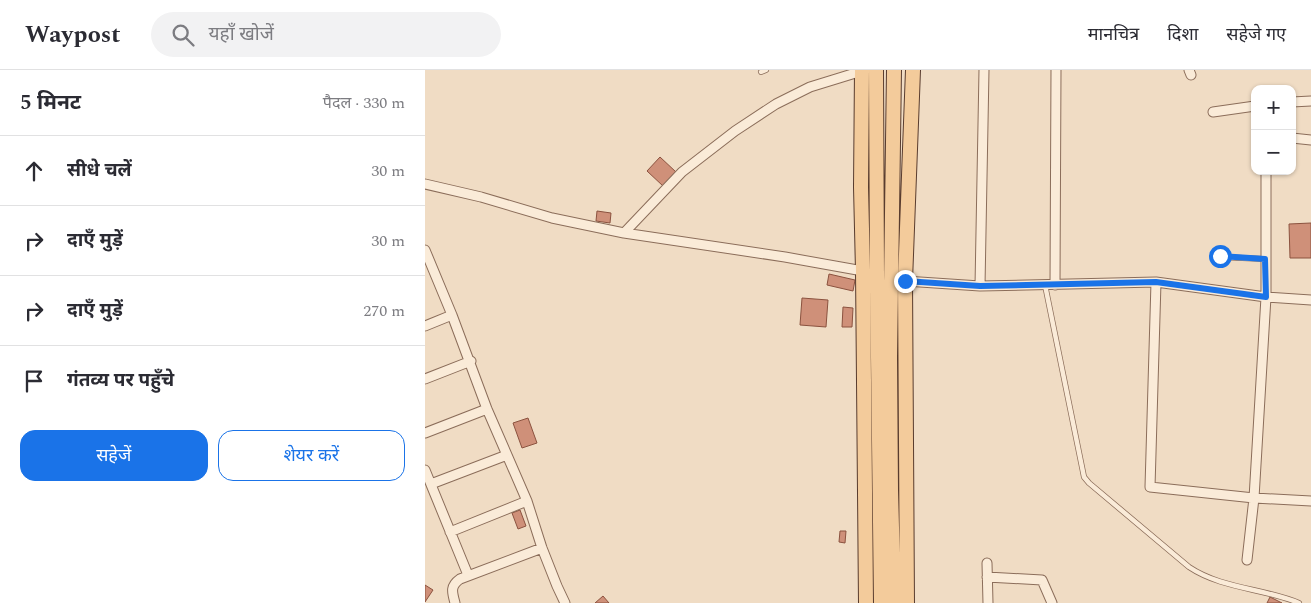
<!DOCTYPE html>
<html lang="hi">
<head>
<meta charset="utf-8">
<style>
	:root { --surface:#fff; --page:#f2f2f3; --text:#2b2b33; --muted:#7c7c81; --line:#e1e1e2; --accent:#1a73e8 }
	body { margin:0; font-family:Spectral,"Noto Sans Devanagari",serif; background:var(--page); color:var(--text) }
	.controls { position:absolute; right:15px; top:15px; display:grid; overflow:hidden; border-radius:10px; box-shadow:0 1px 4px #0004 }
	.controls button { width:45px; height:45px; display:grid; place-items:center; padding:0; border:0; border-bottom:1px solid var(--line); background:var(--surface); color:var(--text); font:25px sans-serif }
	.stop { position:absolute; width:15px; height:15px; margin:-11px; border:4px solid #1a73e8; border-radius:50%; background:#fff }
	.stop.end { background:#1a73e8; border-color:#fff; box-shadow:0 1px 5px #0008 }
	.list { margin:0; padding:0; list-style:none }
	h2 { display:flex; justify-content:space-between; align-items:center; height:65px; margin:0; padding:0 20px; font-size:21px }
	h2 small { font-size:16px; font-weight:400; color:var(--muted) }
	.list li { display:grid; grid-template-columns:32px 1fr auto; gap:15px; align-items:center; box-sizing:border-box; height:70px; padding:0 20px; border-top:1px solid var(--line) }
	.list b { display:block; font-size:19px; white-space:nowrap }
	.list em { font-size:16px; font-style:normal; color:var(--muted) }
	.actions { display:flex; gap:10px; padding:15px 20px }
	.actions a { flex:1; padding:11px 0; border:1px solid var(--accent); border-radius:15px; text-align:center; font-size:18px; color:var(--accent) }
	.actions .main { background:var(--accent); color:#fff }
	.icon { flex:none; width:28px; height:28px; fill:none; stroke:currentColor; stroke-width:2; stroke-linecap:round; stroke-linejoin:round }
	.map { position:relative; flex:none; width:886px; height:533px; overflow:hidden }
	header { display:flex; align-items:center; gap:30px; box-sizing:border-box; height:70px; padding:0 25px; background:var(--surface); border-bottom:1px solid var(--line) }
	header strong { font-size:24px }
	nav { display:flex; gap:28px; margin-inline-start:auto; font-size:18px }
	.search { width:350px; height:45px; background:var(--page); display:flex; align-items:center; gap:12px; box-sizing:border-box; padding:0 18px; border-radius:28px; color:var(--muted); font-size:19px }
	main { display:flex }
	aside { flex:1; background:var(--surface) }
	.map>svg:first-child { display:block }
	.building { fill:#cf9079; stroke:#8b523f }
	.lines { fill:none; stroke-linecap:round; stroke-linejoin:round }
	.service-casing { stroke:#8b6d5a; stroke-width:6 }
	.minor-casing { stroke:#8b6d5a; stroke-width:11 }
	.primary-casing { stroke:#593c2e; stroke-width:16 }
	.service { stroke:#faebd8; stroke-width:4.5 }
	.minor { stroke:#faebd8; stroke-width:9 }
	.primary { stroke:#f3cb9b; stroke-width:14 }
	.route { stroke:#1a73e8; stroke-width:6 }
</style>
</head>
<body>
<header>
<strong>Waypost</strong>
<div class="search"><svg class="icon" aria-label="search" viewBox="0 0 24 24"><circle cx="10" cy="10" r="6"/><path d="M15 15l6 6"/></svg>यहाँ खोजें</div>
<nav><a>मानचित्र</a><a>दिशा</a><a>सहेजे गए</a></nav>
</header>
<main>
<aside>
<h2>5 मिनट<small>पैदल · 330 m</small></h2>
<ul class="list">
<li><svg class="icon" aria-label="ahead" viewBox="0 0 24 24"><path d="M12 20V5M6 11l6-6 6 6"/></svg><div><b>सीधे चलें</b></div><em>30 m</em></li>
<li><svg class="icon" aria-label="right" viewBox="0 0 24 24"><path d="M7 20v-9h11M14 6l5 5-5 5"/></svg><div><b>दाएँ मुड़ें</b></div><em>30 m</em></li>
<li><svg class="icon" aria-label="right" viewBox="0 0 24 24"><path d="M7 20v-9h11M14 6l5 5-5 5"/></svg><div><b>दाएँ मुड़ें</b></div><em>270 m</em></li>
<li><svg class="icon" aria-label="arrive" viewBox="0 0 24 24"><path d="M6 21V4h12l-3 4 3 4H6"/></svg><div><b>गंतव्य पर पहुँचे</b></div></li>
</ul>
<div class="actions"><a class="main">सहेजें</a><a>शेयर करें</a></div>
</aside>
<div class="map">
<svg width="886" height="533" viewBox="0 0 886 533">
	<rect width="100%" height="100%" fill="#f0dcc4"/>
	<path class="building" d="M 235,87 L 251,102 L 238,116 L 222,101 Z
		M 172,141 L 186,143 L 185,153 L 171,151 Z
		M 886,153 L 886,188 L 865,188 L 864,154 Z
		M 404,204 L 430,210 L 428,221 L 402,215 Z
		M 377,228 L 403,230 L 401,257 L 375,255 Z
		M 418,237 L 428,238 L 427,257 L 417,257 Z
		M 103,348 L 112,373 L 97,378 L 88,353 Z
		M 95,440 L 101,456 L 93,459 L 87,443 Z
		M 415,461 L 421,461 L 420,473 L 414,472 Z
		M 0,515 L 8,520 L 0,532 Z
		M 178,526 L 184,533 L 170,533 Z
		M 845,527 L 857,533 L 842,533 Z"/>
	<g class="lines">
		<defs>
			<path id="service" d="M 336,2 L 341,0
				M 795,187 L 840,189
				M 620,215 L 658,402 L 659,407 L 664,413 L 764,497 C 797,519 838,518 874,533"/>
			<path id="minor" d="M 764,0 L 766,5
				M 867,32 L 886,31
				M 788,42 L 830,36
				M 867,68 L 886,70
				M 0,114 L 56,127 L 127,148 L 199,163 L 360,187 L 438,201
				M 199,163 L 257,102 L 310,61 L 351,34 L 385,17 L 437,1
				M 0,180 L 27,245 L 62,339 L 102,431 L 117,478 L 132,516 L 140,533
				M 480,211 L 555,216 L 731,212 L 841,227 L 886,230
				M 731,212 L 725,417 L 829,428 L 886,431
				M 630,215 L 631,0
				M 555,216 L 559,0
				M 0,256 L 27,245
				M 0,309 L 46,291
				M 0,363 L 62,339
				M 0,400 L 43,505
				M 6,414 L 82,385
				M 25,462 L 102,431
				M 822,490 L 829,428 L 841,227 L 841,101
				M 562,493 L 563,533
				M 562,507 L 617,510 L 627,533
				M 30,533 C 27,522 25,516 35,509 L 117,478"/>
			<path id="primary" d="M 437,0 L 436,117 L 438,201 L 441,533
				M 451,0 L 452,205 L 456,533
				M 469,0 L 465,288 L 466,420 L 469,533
				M 482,533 L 480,211 L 488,0"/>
		</defs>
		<use href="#service" class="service-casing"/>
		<use href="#minor" class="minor-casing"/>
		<use href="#primary" class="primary-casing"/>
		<use href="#service" class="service"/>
		<use href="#minor" class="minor"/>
		<use href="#primary" class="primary"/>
	</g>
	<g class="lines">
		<path class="route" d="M 480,211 L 555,216 L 731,212 L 841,227 L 840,189 L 795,186"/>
	</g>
</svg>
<div class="controls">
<button>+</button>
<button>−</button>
</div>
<div class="stop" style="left:795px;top:186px"></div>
<div class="stop end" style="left:480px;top:211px"></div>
</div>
</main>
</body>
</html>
